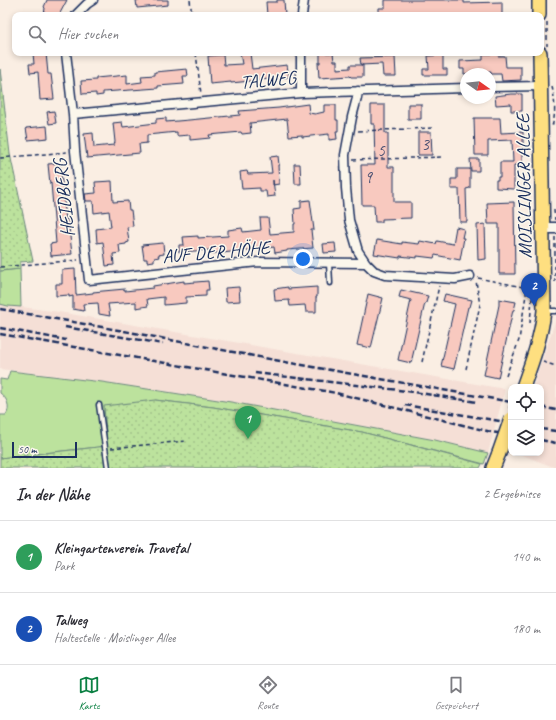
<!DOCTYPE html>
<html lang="de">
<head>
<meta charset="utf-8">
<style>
	:root { --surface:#fff; --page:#f7f7f7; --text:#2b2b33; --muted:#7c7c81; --line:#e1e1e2; --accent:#0b8043 }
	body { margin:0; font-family:Caveat,sans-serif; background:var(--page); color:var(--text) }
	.controls { position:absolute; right:12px; bottom:12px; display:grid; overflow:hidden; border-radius:8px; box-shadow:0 2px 6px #0003 }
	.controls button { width:36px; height:36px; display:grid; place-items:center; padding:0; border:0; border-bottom:1px solid var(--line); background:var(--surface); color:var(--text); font:20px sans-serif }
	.compass { position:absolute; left:460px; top:68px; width:36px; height:36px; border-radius:50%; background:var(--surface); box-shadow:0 2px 6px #0003; rotate:105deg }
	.scale { position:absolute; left:12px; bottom:10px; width:65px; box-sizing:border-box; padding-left:4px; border:2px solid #1b2f5e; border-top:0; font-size:11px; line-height:14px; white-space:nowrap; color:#1b2f5e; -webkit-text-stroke:3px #fbf7ec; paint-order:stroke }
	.you { position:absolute; left:303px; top:259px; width:14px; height:14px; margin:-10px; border:3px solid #fff; border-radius:50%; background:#1a73e8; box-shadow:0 0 0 6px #1a73e833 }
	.badge { display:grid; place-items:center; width:26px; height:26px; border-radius:50%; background:var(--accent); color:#fff; font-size:13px; font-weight:700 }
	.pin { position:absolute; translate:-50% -33px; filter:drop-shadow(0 1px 2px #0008) }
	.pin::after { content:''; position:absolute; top:21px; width:14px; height:12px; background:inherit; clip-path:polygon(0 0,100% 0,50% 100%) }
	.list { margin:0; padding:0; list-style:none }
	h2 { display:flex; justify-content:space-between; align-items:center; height:52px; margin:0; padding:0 16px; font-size:17px }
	h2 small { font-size:13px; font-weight:400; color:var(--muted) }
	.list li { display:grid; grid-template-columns:26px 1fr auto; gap:12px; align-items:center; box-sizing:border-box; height:72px; padding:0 16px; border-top:1px solid var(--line) }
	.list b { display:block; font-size:15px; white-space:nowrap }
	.list p { margin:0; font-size:13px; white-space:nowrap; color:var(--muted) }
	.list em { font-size:13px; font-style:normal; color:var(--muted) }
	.icon { flex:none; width:22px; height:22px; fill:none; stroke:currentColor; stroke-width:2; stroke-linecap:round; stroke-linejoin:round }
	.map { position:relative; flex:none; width:556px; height:468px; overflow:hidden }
	.search { position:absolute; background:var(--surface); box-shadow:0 2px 6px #0003; left:12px; right:12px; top:12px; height:44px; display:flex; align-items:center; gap:10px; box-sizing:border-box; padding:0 14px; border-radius:8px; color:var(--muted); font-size:15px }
	.sheet { height:196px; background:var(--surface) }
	nav { display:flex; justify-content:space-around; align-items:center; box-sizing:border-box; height:56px; border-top:1px solid var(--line); background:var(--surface); font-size:11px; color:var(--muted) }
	nav a { display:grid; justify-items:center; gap:2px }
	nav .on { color:var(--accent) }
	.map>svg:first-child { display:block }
	.built { fill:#f5dfd6 }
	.grass { fill:#bce29d; stroke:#6c887e }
	.garden { fill:url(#garden-dots); stroke:#6c887e }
	.building { fill:#f8c9bf; stroke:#1b2f5e }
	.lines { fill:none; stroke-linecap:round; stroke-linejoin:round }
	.service-casing { stroke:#1b2f5e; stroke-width:7 }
	.minor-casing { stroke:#1b2f5e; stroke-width:11 }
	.tertiary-casing { stroke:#1b2f5e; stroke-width:13 }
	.primary-casing { stroke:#1b2f5e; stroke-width:16 }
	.path { stroke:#1b2f5e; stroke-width:1.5; stroke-dasharray:4 3; stroke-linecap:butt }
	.service { stroke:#fbf7ec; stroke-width:4 }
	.minor { stroke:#fbf7ec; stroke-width:8 }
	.tertiary { stroke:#fbf7ec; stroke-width:10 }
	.primary { stroke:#fedf80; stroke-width:13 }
	.rail { stroke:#1b2f5e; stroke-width:2.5; stroke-dasharray:6 3; stroke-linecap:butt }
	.primary-bridge-casing { stroke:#1b2f5e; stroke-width:16; stroke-linecap:butt }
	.path-bridge { stroke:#1b2f5e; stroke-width:1.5; stroke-dasharray:4 3; stroke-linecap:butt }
	.primary-bridge { stroke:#fedf80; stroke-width:13 }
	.labels { text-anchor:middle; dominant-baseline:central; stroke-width:3; stroke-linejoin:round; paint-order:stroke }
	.number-label { font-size:17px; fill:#525676 }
	.street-label { font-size:19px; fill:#1b2f5e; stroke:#fbf7ec }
</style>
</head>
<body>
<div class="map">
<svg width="556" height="468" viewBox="0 0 556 468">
	<defs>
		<pattern id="garden-dots" width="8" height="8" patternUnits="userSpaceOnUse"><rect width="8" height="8" fill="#bce29d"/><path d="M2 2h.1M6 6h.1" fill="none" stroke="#a1c28a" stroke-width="1.8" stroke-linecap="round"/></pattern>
	</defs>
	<rect width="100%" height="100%" fill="#faeee3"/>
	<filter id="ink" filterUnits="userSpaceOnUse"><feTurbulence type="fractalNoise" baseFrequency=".025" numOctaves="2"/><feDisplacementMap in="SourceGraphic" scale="8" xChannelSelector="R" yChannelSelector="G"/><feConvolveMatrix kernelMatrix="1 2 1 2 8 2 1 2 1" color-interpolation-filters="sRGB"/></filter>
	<g filter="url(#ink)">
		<path class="built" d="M 0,304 L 59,312 L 505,389 L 488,453 L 435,440 L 231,402 L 102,382 L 0,369 Z
			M 556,319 L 556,468 L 517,453 L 541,453 L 541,387 L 533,387 Z"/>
		<path class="grass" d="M 20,269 L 21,307 L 8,306 L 0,304 L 0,271 Z
			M 10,371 L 102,382 L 231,402 L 435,440 L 488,453 L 484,464 L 362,432 L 213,407 L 155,400 L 107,446 L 0,458 L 0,415 L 6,415 C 11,407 7,398 0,393 L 0,379 L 7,380 Z"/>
		<path class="garden" d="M 0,69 L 10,154 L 33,261 L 20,262 L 20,269 L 0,271 Z
			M 155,400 L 213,407 L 362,432 L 482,464 L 480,468 L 0,468 L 0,458 L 107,446 L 104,406 Z"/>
		<path class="building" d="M 47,0 L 67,0 L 59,15 L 44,15 L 45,8 L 44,7 Z
			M 136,0 L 168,0 L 168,5 L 137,8 Z
			M 277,0 L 284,0 L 285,15 L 267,15 L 266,2 L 277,2 Z
			M 385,0 L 464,0 L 464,3 L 502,2 L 502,15 L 379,15 L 379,8 L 385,8 Z
			M 33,53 L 46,53 L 48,74 L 51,74 L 54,99 L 40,100 L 38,72 L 30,73 L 29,64 L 34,64 Z
			M 240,53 L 250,53 L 252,69 L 287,65 L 289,77 L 231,83 L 231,82 L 210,84 L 208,56 L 223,55 L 224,65 L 242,64 Z
			M 320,53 L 333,53 L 334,61 L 337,61 L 337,69 L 350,68 L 350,65 L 361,65 L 360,58 L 395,57 L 396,76 L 383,76 L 382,64 L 361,65 L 363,65 L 363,77 L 351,77 L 350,76 L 319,78 L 318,63 L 320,63 Z
			M 483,54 L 498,54 L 498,56 L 505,56 L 506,67 L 521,67 L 521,80 L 502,81 L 501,74 L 491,74 L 491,72 L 464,74 L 464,69 L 460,69 L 460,61 L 483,60 Z
			M 443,55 L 443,69 L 447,69 L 447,75 L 423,75 L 423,69 L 429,69 L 428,56 Z
			M 187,69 L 188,76 L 183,76 L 184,84 L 158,86 L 158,88 L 103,92 L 103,95 L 96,96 L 96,93 L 82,94 L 81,81 L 96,80 L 96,78 L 127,75 L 127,84 L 142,82 L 141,76 L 155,75 L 155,72 Z
			M 511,94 L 522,94 L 522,111 L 511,111 L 511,104 L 496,105 L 495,96 Z
			M 308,104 L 309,113 L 315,114 L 324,112 L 324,105 L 336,105 L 336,120 L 338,120 L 338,131 L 336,131 L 337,139 L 329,140 L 329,134 L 302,137 L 302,135 L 289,136 L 287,119 L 250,123 L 251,133 L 242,134 L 241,132 L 209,135 L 210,138 L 190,140 L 190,135 L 177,136 L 177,132 L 147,135 L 147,143 L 139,144 L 140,153 L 87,158 L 84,134 L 93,133 L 94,147 L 114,145 L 115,142 L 113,123 L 122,122 L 123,127 L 156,123 L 156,119 L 166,118 L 166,122 L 189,120 L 240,115 L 239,111 L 279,108 Z
			M 408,104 L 421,104 L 421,119 L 408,119 Z
			M 371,105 L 385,105 L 385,133 L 388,133 L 388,167 L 394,167 L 394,202 L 411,202 L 411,218 L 382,219 L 382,222 L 375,222 L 374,205 L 362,205 L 361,165 L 375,165 L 374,124 L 371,124 Z
			M 54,111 L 56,123 L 49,124 L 47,112 Z
			M 474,118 L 500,118 L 501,133 L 523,132 L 523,150 L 522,150 L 522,165 L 514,165 L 514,189 L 496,188 L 496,180 L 498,180 L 498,177 L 500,177 L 500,162 L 513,162 L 512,140 L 488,141 L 488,155 L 475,155 Z
			M 47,126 L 48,138 L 28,140 L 26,128 Z
			M 418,132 L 431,132 L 432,155 L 418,155 Z
			M 278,156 L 279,165 L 278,165 L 279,184 L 273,185 L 273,180 L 275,196 L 267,197 L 266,191 L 260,191 L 260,188 L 242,189 L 240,172 L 247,171 L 248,174 L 272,173 L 270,157 Z
			M 470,159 L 479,159 L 479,171 L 471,171 Z
			M 60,163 L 66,220 L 68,219 L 72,254 L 51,256 L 50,244 L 56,243 L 51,183 L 50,184 L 48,164 Z
			M 294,164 L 300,164 L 301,184 L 295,184 Z
			M 457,169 L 470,169 L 470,188 L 466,189 L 467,222 L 460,222 L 459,189 L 451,189 L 451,179 L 457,179 Z
			M 112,181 L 113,202 L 128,201 L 129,210 L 131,210 L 133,226 L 127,227 L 129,242 L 126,243 L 126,244 L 119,245 L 120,253 L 113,254 L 114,265 L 106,266 L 103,242 L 97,243 L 96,229 L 111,227 L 109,211 L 94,213 L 93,201 L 86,201 L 85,194 L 96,193 L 95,182 Z
			M 310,200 L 314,230 L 311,230 L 313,248 L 287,250 L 287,251 L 275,253 L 274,247 L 222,253 L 210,253 L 210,250 L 179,252 L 179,245 L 184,245 L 183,237 L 198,236 L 198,238 L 228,236 L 228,230 L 242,228 L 243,232 L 261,230 L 260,218 L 268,218 L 270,234 L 294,232 L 294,224 L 295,224 L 294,209 L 301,208 L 301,201 Z
			M 514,202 L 515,274 L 499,274 L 499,224 L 488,224 L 487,203 Z
			M 485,224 L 486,259 L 478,260 L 477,225 Z
			M 456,227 L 464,229 L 462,238 L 464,238 L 460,260 L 435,255 L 434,258 L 417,256 L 417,258 L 400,256 L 400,258 L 374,254 L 377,240 L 402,244 L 402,242 L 419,244 L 420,241 L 436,244 L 437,241 L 453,244 Z
			M 163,243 L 164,254 L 158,255 L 159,257 L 154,258 L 154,261 L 147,262 L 147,259 L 144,259 L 142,245 Z
			M 335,243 L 336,252 L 324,253 L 323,244 Z
			M 75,269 L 76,295 L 93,293 L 93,292 L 103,291 L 125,289 L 125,291 L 153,288 L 153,286 L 184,281 L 184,283 L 208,281 L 209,290 L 206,290 L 206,296 L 186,297 L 186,303 L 164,305 L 164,297 L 147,299 L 148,306 L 136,308 L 136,302 L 108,304 L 110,316 L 99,314 L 98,303 L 83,304 L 84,311 L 73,309 L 73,296 L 69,297 L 69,295 L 56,296 L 56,284 L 62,284 L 62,270 Z
			M 239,287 L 240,301 L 226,302 L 225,288 Z
			M 288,287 L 288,289 L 317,287 L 317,297 L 316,297 L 316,312 L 306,312 L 305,305 L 290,306 L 289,300 L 275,301 L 274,289 Z
			M 401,290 L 428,296 L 426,303 L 425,303 L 411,363 L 398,360 L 411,300 L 399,297 Z
			M 368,294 L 383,298 L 371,348 L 357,345 Z
			M 445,294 L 472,300 L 470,307 L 468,307 L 454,369 L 441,366 L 455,304 L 443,301 Z
			M 499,299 L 516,302 L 514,310 L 513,310 L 498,378 L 484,375 L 499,305 Z"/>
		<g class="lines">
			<defs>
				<path id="service" d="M 329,263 L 330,283
					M 546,311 L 556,311
					M 99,405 L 108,468"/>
				<path id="minor" d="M 76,15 L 87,4 L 93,0
					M 302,15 L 304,0
					M 66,53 L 73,114 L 75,151 L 89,280 L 258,262 L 366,263
					M 301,53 L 301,93
					M 490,87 L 541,86
					M 358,91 L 357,98 L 352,117 L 345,155 L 346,188 L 349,220 L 358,251 L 366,263 L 374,271 L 385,275 L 455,279 L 470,276
					M 73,114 L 301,93 L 466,88"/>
				<path id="tertiary" d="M 544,228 L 556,228"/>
				<path id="primary" d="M 539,15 L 539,0
					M 523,387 C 532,362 541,338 544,311 L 540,53
					M 493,468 L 499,453"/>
			</defs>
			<use href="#service" class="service-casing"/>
			<use href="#minor" class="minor-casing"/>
			<use href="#tertiary" class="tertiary-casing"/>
			<use href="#primary" class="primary-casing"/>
			<path class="path" d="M 190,0 L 192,15
				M 547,22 L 547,46
				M 196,53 L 201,94
				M 552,87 C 555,98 556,116 552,126
				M 358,131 L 432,128
				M 0,158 L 67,152
				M 353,160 L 441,157
				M 554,210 L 555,220
				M 555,237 L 555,282
				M 0,267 L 78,260
				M 478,278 L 533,289
				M 530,323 L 532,298
				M 422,362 L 439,286
				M 543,362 L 556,366
				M 466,369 L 480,305 L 476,281
				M 506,376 L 519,340 L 527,288
				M 111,448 L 187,441"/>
			<use href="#service" class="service"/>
			<use href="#minor" class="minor"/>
			<use href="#tertiary" class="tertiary"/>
			<use href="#primary" class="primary"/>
			<path class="rail" d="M 0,309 L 124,331 L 285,362 L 511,402
				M 65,327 L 163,344
				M 0,328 L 66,340
				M 0,334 L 336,393 L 491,432 L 511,435
				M 255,373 L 407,391 L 477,402
				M 405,405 L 511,423
				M 541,407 L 556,410
				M 541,429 L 556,431
				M 541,440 L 556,443"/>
			<defs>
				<path id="primary-bridge" d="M 499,453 L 511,419"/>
			</defs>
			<use href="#primary-bridge" class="primary-bridge-casing"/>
			<path class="path-bridge" d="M 509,408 L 511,403"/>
			<use href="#primary-bridge" class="primary-bridge"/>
		</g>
	</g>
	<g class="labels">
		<g class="number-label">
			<text x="425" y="144">3</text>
			<text x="381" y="150">5</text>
			<text x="368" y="177">9</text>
		</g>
		<g class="street-label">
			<text transform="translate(268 80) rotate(-5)">TALWEG</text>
			<text transform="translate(524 186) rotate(-91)">MOISLINGER ALLEE</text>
			<text transform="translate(64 198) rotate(-96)">HEIDBERG</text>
			<text transform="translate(216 252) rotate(-5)">AUF DER HÖHE</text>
		</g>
	</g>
</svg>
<div class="controls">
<button><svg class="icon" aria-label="locate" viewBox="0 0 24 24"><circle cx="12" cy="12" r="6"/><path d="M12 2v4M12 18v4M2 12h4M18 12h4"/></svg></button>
<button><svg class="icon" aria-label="layers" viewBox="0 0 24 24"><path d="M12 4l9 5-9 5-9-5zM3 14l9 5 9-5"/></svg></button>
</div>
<svg class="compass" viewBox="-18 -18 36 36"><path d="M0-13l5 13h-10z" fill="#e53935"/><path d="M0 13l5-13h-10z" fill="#7c7c81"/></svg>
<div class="scale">50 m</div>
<div class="you"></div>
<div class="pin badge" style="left:248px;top:439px;background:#2e9e5b">1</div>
<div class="pin badge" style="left:534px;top:306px;background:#1a4fb4">2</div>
<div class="search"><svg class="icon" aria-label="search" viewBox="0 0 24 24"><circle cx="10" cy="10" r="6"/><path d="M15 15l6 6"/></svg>Hier suchen</div>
</div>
<section class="sheet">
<h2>In der Nähe<small>2 Ergebnisse</small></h2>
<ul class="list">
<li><span class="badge" style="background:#2e9e5b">1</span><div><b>Kleingartenverein Travetal</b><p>Park</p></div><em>140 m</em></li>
<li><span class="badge" style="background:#1a4fb4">2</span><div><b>Talweg</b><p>Haltestelle · Moislinger Allee</p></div><em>180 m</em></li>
</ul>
</section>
<nav>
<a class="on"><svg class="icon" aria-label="map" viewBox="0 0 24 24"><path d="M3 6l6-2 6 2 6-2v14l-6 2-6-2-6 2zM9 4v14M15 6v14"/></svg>Karte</a>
<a><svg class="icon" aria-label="directions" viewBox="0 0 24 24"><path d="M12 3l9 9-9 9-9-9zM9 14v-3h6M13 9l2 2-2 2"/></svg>Route</a>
<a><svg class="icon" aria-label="saved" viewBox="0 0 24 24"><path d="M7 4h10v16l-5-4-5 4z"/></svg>Gespeichert</a>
</nav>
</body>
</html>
